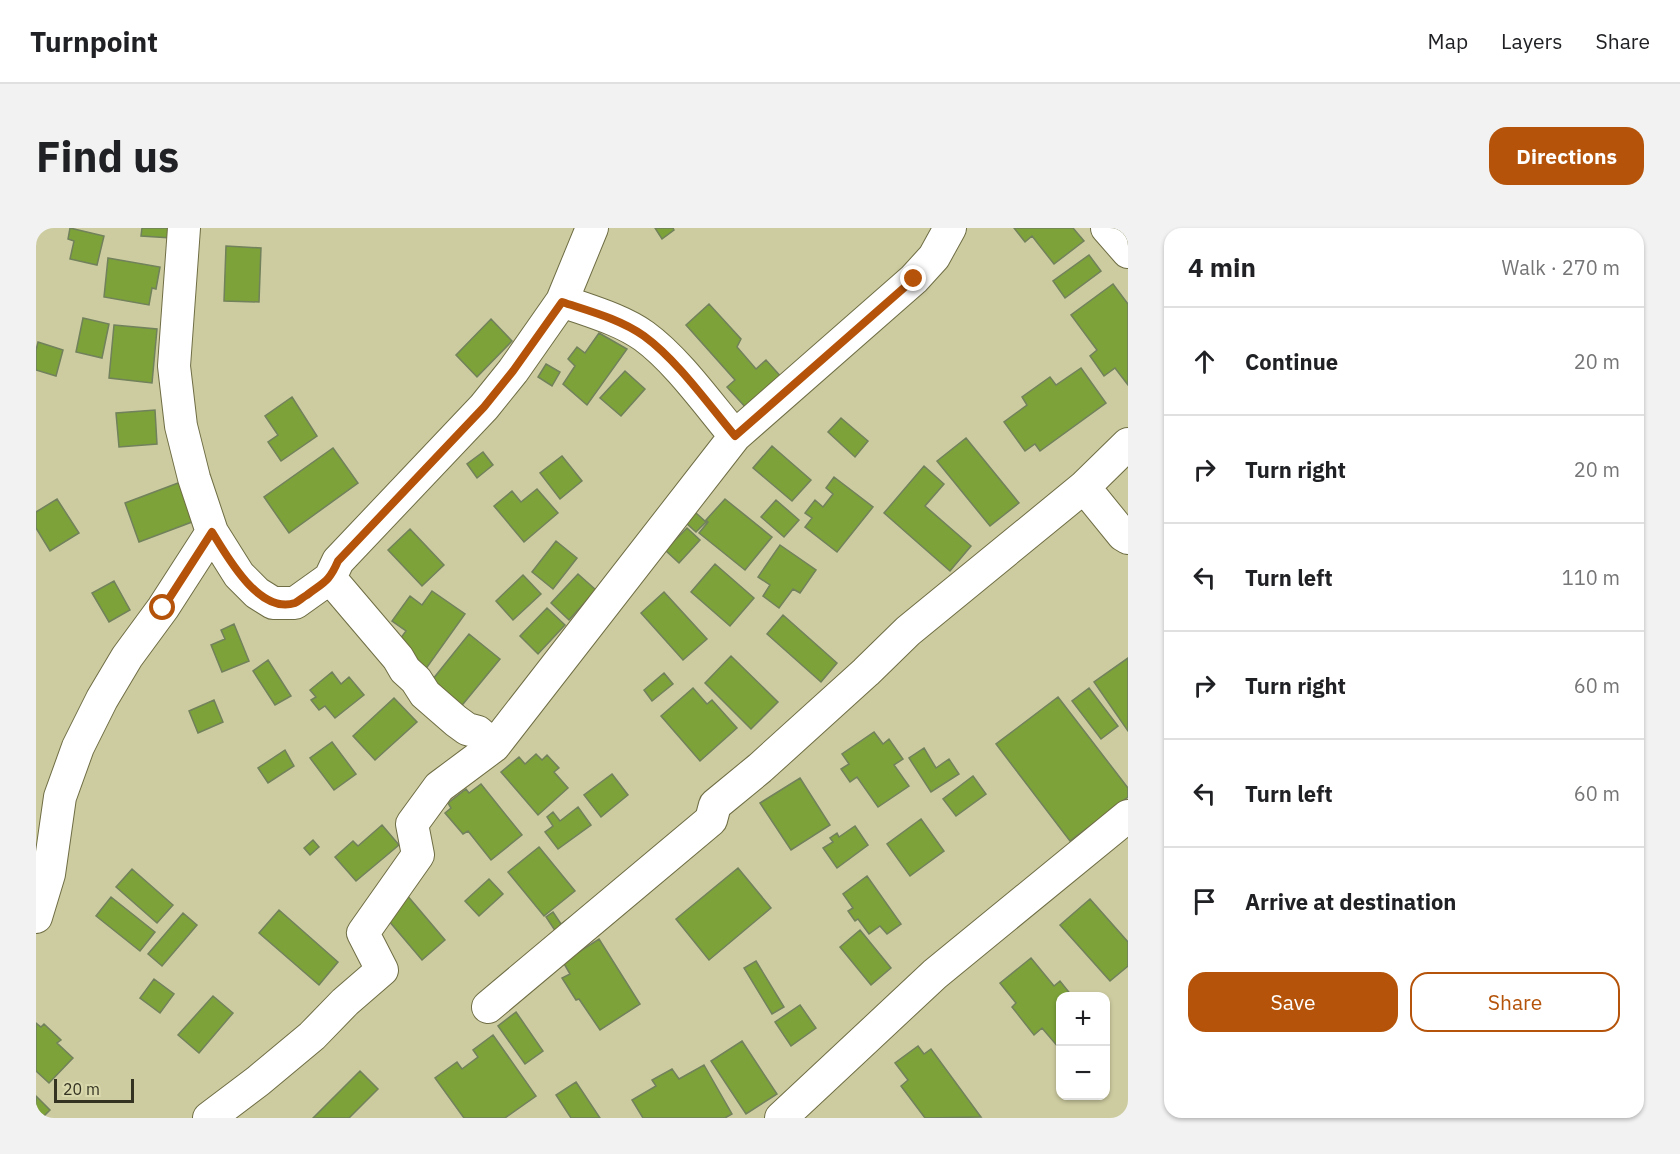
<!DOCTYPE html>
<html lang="en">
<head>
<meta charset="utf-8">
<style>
	:root { --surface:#fff; --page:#f2f2f2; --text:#202124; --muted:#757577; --line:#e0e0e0; --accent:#b45309 }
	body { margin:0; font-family:"IBM Plex Sans",sans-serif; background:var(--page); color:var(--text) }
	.controls { position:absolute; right:18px; bottom:18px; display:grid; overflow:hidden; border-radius:12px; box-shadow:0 2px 4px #0004 }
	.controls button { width:54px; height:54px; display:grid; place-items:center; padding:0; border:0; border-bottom:2px solid var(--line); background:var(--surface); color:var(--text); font:30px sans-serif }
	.scale { position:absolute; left:18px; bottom:15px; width:80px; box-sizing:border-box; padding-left:6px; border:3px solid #343322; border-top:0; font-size:16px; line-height:21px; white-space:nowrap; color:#343322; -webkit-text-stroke:4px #dad9ad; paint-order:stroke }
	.stop { position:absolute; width:18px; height:18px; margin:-14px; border:4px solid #b45309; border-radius:50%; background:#fff }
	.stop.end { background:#b45309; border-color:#fff; box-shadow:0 2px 6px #0008 }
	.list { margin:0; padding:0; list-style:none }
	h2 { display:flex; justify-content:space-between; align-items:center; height:78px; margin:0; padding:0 24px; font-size:26px }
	h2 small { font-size:20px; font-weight:400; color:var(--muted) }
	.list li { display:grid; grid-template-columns:39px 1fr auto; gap:18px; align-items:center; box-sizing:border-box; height:108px; padding:0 24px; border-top:2px solid var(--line) }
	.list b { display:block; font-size:22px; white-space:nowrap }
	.list em { font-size:20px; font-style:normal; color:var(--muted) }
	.actions { display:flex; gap:12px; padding:18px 24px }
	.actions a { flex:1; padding:14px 0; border:2px solid var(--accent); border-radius:18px; text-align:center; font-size:21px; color:var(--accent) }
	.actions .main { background:var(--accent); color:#fff }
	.icon { flex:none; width:33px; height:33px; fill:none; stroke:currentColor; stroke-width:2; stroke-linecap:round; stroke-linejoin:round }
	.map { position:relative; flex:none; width:1092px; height:890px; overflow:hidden; border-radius:18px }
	header { display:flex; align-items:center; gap:36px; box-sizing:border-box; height:84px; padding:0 30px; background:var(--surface); border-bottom:2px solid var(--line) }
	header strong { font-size:28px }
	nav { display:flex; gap:33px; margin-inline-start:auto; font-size:21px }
	.intro { display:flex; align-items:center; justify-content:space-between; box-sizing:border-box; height:144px; padding:0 36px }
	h1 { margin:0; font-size:42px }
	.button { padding:15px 27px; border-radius:18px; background:var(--accent); color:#fff; font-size:21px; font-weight:700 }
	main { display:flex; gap:36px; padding:0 36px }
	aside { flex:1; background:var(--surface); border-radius:18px; box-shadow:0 2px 4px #0004 }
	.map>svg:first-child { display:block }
	.building { fill:#7ca239; stroke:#71815b; stroke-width:1.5 }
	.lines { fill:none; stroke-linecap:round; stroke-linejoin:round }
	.minor-casing { stroke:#6f6d44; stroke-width:34 }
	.minor { stroke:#fff; stroke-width:32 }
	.route { stroke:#b45309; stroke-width:8 }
</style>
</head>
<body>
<header>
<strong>Turnpoint</strong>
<nav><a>Map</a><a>Layers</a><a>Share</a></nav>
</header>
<div class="intro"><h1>Find us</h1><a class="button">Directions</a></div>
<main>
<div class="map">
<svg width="1092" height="890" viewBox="0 0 1092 890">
	<rect width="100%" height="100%" fill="#cdcca0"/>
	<path class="building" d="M 34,0 L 68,8 L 61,37 L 34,31 L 38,13 L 32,11 Z
		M 106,0 L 136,0 L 135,10 L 105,8 Z
		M 619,0 L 637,0 L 638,2 L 626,11 Z
		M 978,0 L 1037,0 L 1048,13 L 1018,36 L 996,8 L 989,14 Z
		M 190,18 L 225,20 L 223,74 L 188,73 Z
		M 1053,27 L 1065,43 L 1029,70 L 1017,53 Z
		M 72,30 L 124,39 L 120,61 L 116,60 L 113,77 L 68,69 Z
		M 1077,56 L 1092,76 L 1092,157 L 1079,140 L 1068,148 L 1054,128 L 1061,122 L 1035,87 Z
		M 673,76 L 705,111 L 701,119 L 720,141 L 730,132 L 747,151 L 712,182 L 691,159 L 699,152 L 650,97 Z
		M 47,90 L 73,96 L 66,130 L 40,124 Z
		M 455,91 L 476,113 L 441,149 L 420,127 Z
		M 78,97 L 121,101 L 116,155 L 73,150 Z
		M 563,105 L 591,121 L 551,177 L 527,156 L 539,138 L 532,131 L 541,119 L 549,125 Z
		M 2,114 L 27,122 L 20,148 L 0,142 L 0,122 Z
		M 510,136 L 524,144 L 516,158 L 502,149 Z
		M 1045,140 L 1070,175 L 1004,223 L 999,216 L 989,223 L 968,194 L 991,177 L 986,169 L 1014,149 L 1020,157 Z
		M 589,143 L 609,161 L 585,188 L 564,170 Z
		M 256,169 L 281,208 L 245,233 L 232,214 L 242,207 L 229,188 Z
		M 119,182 L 121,216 L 83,219 L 80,185 Z
		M 805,190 L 832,213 L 819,229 L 792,204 Z
		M 930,210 L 983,275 L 954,298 L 901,233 Z
		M 736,218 L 775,252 L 756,273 L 717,240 Z
		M 297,220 L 322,255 L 253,305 L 228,269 Z
		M 447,224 L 457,237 L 441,250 L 431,236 Z
		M 526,228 L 546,253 L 524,271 L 504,245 Z
		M 888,238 L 908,256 L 889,278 L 935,318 L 914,343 L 848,285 Z
		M 798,249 L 837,279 L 801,324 L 769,299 L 776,290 L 769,285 L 779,272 L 787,279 L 797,266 L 790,260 Z
		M 150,252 L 164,291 L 103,314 L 89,275 Z
		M 501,261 L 522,285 L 488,314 L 458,278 L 476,263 L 485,274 Z
		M 21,271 L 43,305 L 14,323 L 0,300 L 0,284 Z
		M 689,271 L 736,309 L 709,342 L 663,305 L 672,294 L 670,292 Z
		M 740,272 L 763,292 L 748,309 L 725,289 Z
		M 660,285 L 670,294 L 660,304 L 650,295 Z
		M 651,300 L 664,312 L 643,335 L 629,322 Z
		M 374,301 L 408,337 L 386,358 L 352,322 Z
		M 520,313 L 541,330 L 517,361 L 496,344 Z
		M 744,317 L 780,342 L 764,365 L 757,361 L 743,380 L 727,368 L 734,357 L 722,349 Z
		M 679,336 L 718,370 L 694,398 L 655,364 Z
		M 542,346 L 560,362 L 533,392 L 515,375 Z
		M 487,347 L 505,366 L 477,392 L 460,373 Z
		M 78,353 L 94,382 L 73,394 L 56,365 Z
		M 396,363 L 429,386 L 389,442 L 358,419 L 370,403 L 356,393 L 374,368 L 386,377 Z
		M 628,364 L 671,411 L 647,432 L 605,385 Z
		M 511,380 L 529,397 L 502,426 L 484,408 Z
		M 747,387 L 801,435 L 785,454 L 731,406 Z
		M 198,396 L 213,433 L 186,444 L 175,417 L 189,411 L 185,402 Z
		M 433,406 L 464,431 L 423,481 L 393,456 Z
		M 695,428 L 742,474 L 715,501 L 669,455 Z
		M 1092,430 L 1092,503 L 1058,454 Z
		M 232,432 L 255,468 L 239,477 L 217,443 Z
		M 296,444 L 305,456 L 313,449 L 328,467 L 299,490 L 289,478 L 283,482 L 275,472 L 280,469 L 274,462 Z
		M 628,445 L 637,456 L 616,473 L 608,462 Z
		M 657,460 L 671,476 L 676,472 L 701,500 L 664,533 L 625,488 Z
		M 1053,460 L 1082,498 L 1065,511 L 1036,473 Z
		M 1022,469 L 1092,560 L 1092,569 L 1034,613 L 960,516 Z
		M 358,470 L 381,494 L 339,532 L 317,508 Z
		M 178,472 L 187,494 L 162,505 L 153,483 Z
		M 838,504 L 847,516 L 853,511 L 867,531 L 858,537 L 873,558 L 842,579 L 821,549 L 814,554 L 805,541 L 813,536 L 806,526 Z
		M 296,514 L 320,546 L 298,562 L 274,530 Z
		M 888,520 L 900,540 L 913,531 L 923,546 L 895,564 L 873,530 Z
		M 249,522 L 258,538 L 232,555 L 222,540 Z
		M 500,526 L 506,532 L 511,527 L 523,540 L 518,544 L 532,560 L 502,587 L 465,544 L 483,529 L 489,536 Z
		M 576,546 L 592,567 L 565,589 L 548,567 Z
		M 937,548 L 950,566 L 920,588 L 907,571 Z
		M 764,550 L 794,597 L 755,622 L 724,575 Z
		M 445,556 L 486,607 L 455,632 L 432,603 L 427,606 L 409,585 L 415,580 L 412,575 L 430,561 L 433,565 Z
		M 542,579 L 555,597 L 522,621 L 509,604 L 517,598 L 511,589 L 517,584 L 524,593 Z
		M 885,591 L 908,623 L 874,648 L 851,616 Z
		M 346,597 L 363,617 L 320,653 L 299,629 L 317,613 L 322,618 Z
		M 819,598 L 832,617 L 801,640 L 787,620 L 797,614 L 794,610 L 801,605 L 803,609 Z
		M 277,612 L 283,619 L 274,627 L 268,620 Z
		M 503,619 L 539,663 L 508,688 L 472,644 Z
		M 702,640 L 735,680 L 673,732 L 640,691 Z
		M 96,641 L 137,677 L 121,695 L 80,659 Z
		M 831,648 L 865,696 L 851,706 L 844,698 L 833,706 L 822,691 L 819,693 L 812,683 L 817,680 L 807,666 Z
		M 453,651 L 467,666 L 443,688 L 429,673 Z
		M 370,666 L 409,712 L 386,732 L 347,686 Z
		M 75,669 L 119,704 L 104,723 L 60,688 Z
		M 1054,671 L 1092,714 L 1092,738 L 1074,753 L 1024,697 Z
		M 243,682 L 302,734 L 283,757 L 223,705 Z
		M 517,684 L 525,696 L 537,687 L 524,710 L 510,689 Z
		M 147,685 L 161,697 L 126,738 L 112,726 Z
		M 824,702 L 855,740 L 835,757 L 804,719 Z
		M 563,711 L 604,776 L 564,802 L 543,771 L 540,772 L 526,750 L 534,746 L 527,734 Z
		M 995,730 L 1018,758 L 1024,753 L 1036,768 L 1024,768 L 1024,818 L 1023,820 L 1006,800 L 998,807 L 976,779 L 980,775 L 964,755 Z
		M 720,733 L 748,779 L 736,786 L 708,740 Z
		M 118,751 L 138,766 L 124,785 L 104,770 Z
		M 177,768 L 197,785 L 163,825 L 142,807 Z
		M 764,777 L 780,800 L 755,818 L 739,794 Z
		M 480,784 L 507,823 L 489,836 L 462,798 Z
		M 0,795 L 5,799 L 8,796 L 25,812 L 21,815 L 37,830 L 13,855 L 0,843 Z
		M 457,807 L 500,868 L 469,890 L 428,890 L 399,850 L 421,834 L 426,841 L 442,829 L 437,822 Z
		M 706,813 L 741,866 L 710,886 L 675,833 Z
		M 882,818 L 888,826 L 895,821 L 945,889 L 889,890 L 865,858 L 872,852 L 859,835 Z
		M 668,837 L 696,886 L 689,890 L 607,890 L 596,872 L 620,858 L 616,852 L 636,841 L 643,851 Z
		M 324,843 L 342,861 L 313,890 L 277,890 Z
		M 540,854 L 564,890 L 535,890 L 520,867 Z
		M 0,868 L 14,882 L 6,890 L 0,890 Z"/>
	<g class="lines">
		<defs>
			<path id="minor" d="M 148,0 L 138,138 L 145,198 L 158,250 L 176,304 L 203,347 L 221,365 L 237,375 L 259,375 L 294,350 L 302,333 L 448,179 L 477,143 L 526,73
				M 556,0 L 526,73 C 553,83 584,91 608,108 C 641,132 672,176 699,208
				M 1071,0 L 1092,24
				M 1048,259 L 1087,307 L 1092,310
				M 294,350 L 362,430 L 369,442 L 380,452 L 389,466 L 420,493 L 431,501 L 442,504 L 458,518
				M 0,689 L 13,646 L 24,569 L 42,519 L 66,471 L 91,429 L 127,380 L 176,304
				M 452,779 L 675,592 L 679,577 L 724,540 L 830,444 L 872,403 L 1048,259 L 1092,216
				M 173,890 L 222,853 L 276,808 L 309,774 L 346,742 L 327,705 L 382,627 L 376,596 L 403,559 L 458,518 L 699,208 L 878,51 L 898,29 L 914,0
				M 745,890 L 899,746 L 1092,588"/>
		</defs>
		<use href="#minor" class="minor-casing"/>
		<use href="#minor" class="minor"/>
	</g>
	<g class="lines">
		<path class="route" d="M 127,380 L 176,304 C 191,328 223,387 259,375 C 263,373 267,369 271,367 C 288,354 293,354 302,333 L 448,179 L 477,143 L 526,74 C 553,83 584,91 608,108 C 641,132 672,176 699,208 L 878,51"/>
	</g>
</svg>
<div class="controls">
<button>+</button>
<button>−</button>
</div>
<div class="scale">20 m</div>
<div class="stop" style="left:127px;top:380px"></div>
<div class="stop end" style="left:878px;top:51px"></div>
</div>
<aside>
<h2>4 min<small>Walk · 270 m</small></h2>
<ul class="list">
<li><svg class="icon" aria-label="ahead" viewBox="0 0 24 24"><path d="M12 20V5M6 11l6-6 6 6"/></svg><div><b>Continue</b></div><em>20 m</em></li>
<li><svg class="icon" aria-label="right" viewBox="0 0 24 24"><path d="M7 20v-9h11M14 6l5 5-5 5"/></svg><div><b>Turn right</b></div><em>20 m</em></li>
<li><svg class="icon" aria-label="left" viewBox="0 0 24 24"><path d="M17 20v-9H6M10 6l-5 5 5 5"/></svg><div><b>Turn left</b></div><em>110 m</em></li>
<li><svg class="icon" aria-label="right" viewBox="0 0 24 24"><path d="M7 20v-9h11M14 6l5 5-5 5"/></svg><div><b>Turn right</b></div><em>60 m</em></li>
<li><svg class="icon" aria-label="left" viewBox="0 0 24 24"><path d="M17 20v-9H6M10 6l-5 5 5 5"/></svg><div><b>Turn left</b></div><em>60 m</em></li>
<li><svg class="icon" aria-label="arrive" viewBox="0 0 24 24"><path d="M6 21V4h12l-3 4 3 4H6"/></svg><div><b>Arrive at destination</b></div></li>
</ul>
<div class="actions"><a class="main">Save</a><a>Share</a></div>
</aside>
</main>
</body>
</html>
